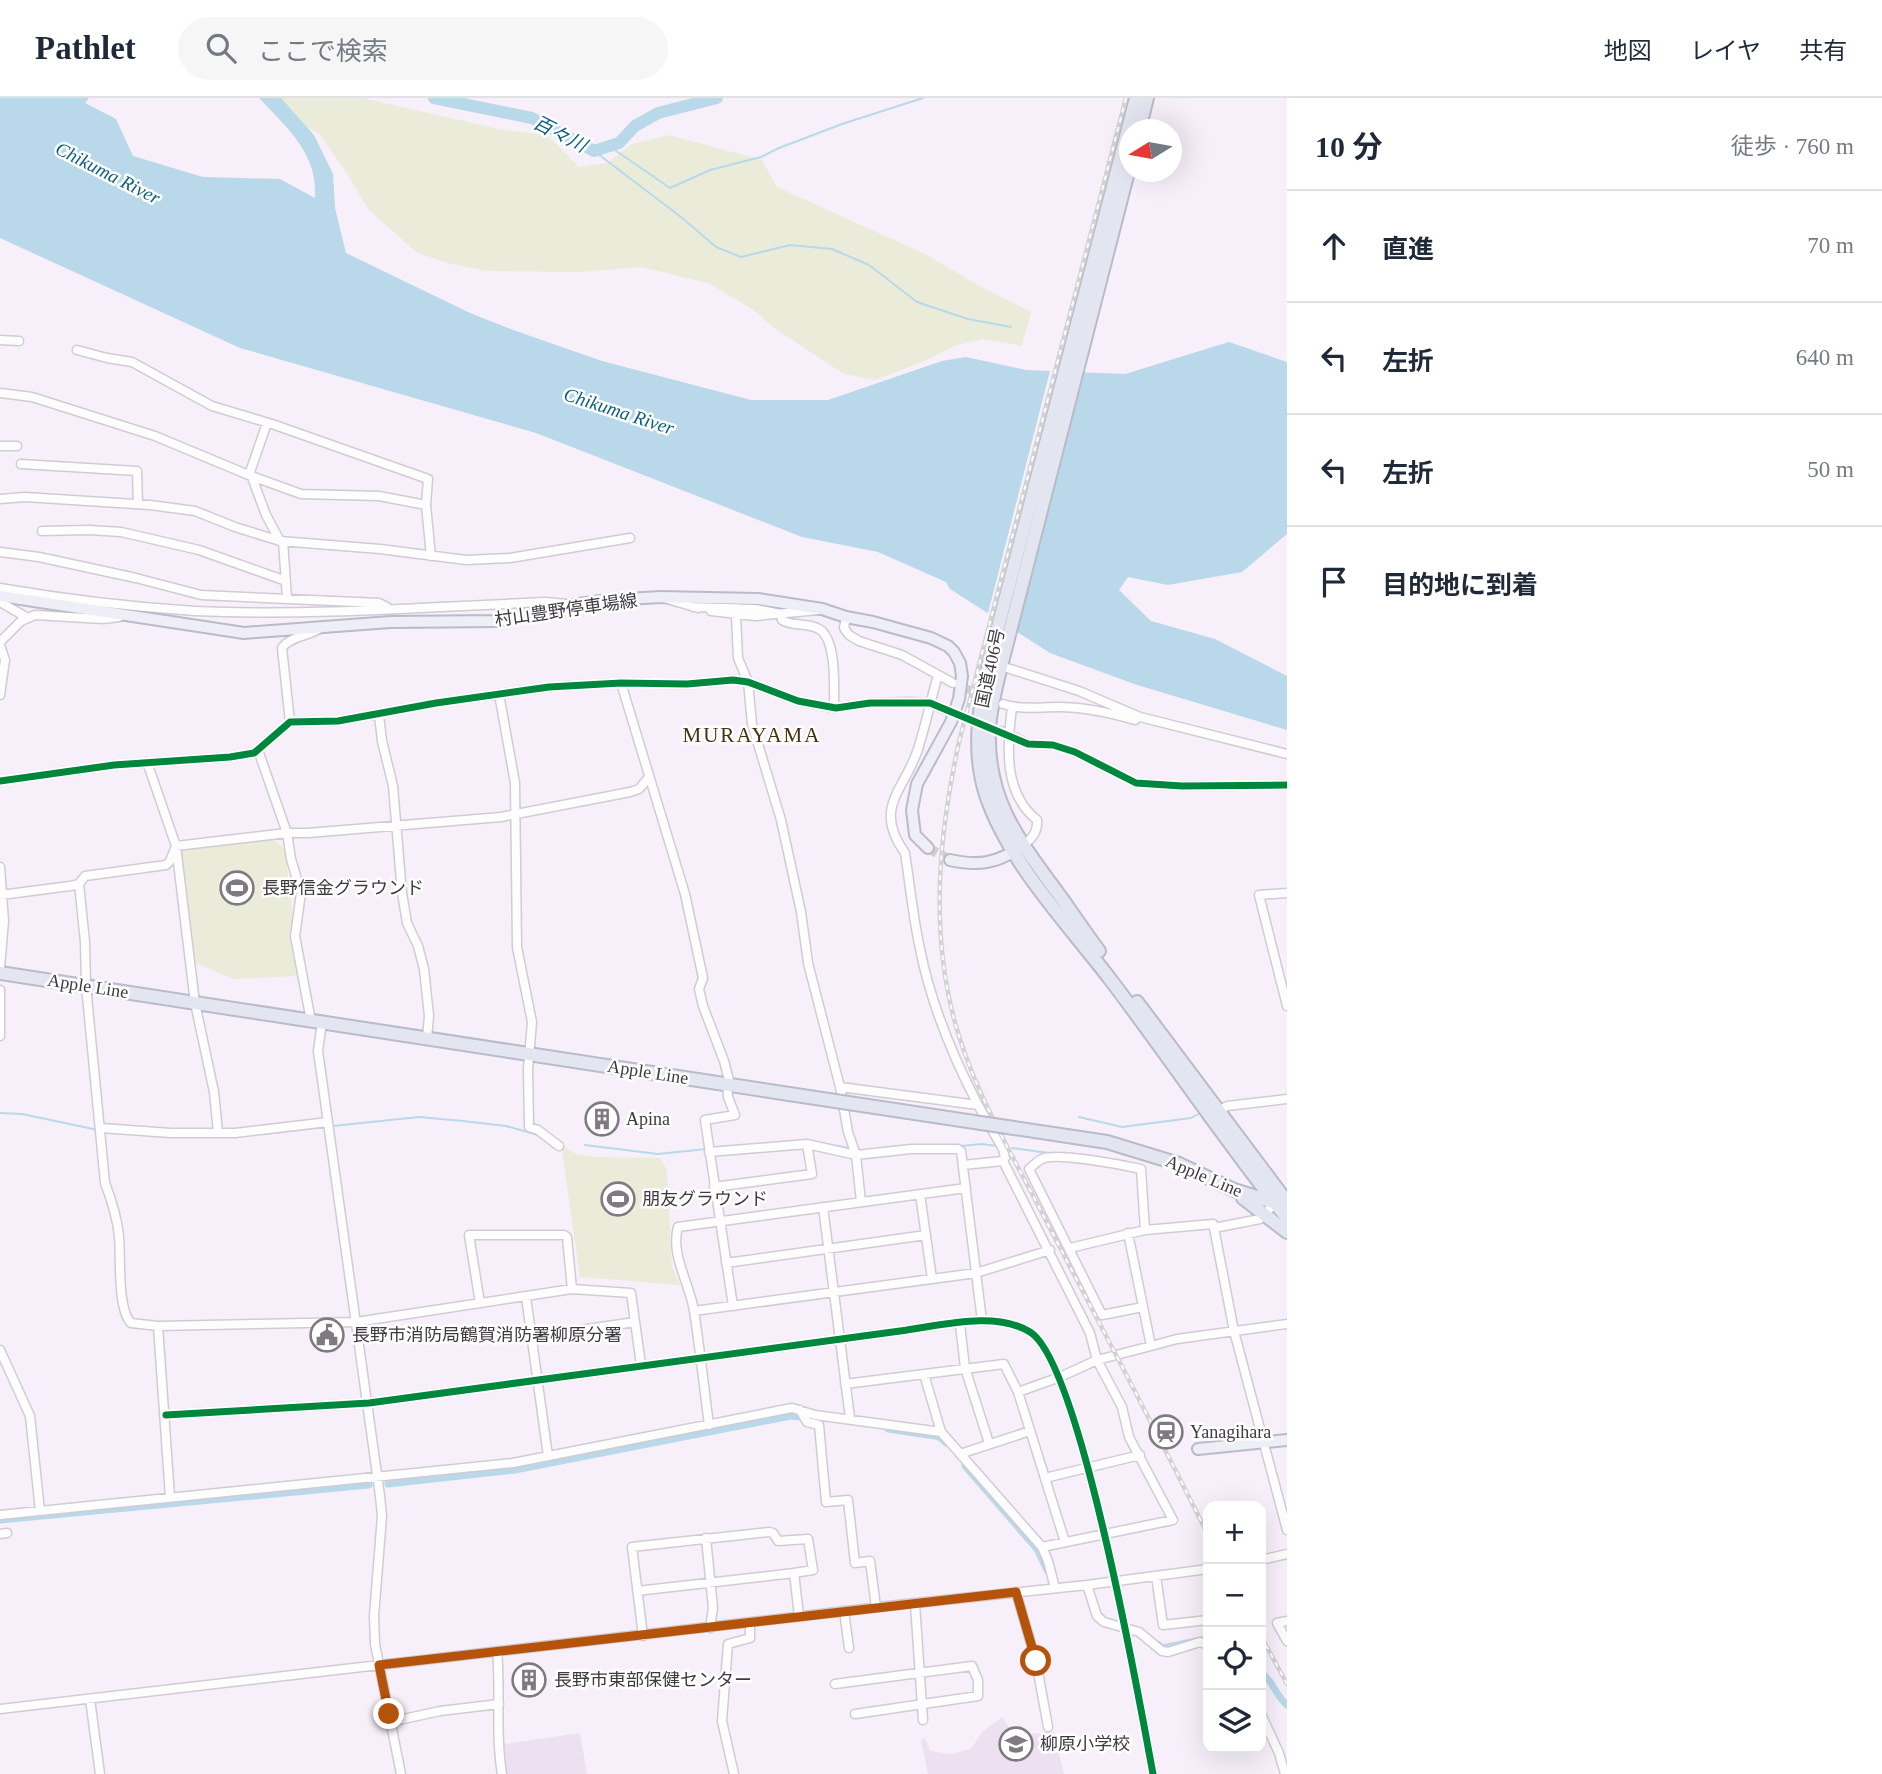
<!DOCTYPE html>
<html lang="ja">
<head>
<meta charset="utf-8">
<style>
	:root { --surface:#fff; --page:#f6f6f7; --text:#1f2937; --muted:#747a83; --line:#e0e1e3 }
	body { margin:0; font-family:"Times New Roman","Noto Sans JP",serif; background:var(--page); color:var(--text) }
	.controls { position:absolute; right:21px; bottom:21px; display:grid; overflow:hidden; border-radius:14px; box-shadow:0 7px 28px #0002 }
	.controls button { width:63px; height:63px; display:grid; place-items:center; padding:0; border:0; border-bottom:2px solid var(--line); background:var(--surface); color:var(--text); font:35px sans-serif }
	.compass { position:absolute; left:1119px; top:21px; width:63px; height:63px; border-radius:50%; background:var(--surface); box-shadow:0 7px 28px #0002; rotate:259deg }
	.stop { position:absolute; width:21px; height:21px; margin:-16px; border:5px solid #b45309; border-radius:50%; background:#fff }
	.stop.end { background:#b45309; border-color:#fff; box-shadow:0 2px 7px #0008 }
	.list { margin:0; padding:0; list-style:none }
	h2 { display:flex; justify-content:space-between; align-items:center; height:91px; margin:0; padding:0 28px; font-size:30px }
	h2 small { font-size:23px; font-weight:400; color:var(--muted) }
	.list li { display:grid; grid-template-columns:46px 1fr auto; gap:21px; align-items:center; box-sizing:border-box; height:112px; padding:0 28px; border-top:2px solid var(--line) }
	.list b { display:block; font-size:26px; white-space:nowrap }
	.list em { font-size:23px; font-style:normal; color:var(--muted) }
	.icon { flex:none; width:38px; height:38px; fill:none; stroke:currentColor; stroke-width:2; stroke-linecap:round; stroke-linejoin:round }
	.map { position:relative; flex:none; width:1287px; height:1676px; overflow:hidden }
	header { display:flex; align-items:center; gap:42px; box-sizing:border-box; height:98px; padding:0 35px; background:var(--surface); border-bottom:2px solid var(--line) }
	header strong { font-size:33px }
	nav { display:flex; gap:38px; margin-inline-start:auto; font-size:24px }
	.search { width:490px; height:63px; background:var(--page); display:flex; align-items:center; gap:18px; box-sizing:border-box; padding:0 24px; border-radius:38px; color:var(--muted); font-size:26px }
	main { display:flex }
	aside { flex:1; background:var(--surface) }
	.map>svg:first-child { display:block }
	.built { fill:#ede1f1 }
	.green { fill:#eaecd9 }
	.water { fill:#b9d8ea }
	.pier { fill:#f7f0fa }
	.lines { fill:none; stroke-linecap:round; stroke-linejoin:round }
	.stream { stroke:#b9d8ea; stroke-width:2 }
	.canal { stroke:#b9d8ea; stroke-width:7 }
	.river { stroke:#b9d8ea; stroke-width:12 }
	.minor-tunnel { stroke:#d2ccd5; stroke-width:8; stroke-dasharray:8 4; stroke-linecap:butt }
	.major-tunnel { stroke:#d2ccd5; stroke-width:10; stroke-dasharray:10 5; stroke-linecap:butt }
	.minor-casing { stroke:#d1cbd3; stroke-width:11 }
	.major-casing { stroke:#babac9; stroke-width:14 }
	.highway-casing { stroke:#babac9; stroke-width:16 }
	.minor { stroke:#fefdfe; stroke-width:8 }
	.major { stroke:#edeef6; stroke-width:10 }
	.highway { stroke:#e3e6f1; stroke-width:12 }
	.rail-casing { stroke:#d2d1d3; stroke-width:4.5 }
	.rail { stroke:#fff; stroke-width:2; stroke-dasharray:5; stroke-linecap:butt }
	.highway-bridge-casing { stroke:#babac9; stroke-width:16; stroke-linecap:butt }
	.highway-bridge { stroke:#e3e6f1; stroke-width:12 }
	.cycleway-casing { stroke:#fff; stroke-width:11 }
	.cycleway { stroke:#00873e; stroke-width:7 }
	.route { stroke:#b45309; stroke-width:9 }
	.labels { text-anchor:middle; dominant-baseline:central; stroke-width:5; stroke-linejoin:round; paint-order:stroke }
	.street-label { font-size:18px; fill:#3e3a40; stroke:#fff }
	.poi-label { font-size:18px; fill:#3e3a40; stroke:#fff; text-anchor:start }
	.water-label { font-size:19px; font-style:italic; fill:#095f7e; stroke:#fff }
	.quarter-label { font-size:21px; letter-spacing:2px; fill:#492f0e; stroke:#fff }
</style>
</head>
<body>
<header>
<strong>Pathlet</strong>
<div class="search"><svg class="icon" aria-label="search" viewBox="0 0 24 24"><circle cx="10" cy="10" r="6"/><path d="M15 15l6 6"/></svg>ここで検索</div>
<nav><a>地図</a><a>レイヤ</a><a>共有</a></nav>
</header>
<main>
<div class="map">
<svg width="1287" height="1676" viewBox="0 0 1287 1676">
	<rect width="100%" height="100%" fill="#f7f0fa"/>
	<path class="built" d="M 1002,1619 L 1014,1637 L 1054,1634 L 1064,1676 L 928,1676 L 921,1642 L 925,1640 L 930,1653 L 951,1656 L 971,1651 L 983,1633 Z
		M 580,1635 L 587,1676 L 507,1676 L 504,1646 Z"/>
	<path class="green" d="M 279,0 L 362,0 L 499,31 L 547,37 L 579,69 L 607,65 L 632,46 L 669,37 L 762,62 L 777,89 L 925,156 L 980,188 L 1031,214 L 1022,248 L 983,241 L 957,247 L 920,265 L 875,282 L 844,276 L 774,230 L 752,211 L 708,185 L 641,169 L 580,174 L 487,173 L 447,165 L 416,154 L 368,111 L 346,74 L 320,37 L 292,19 Z
		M 271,738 L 285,752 L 300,878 L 234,881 L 193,864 L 179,749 Z
		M 561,1046 L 576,1056 L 594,1059 L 660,1060 L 667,1072 L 672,1169 L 680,1187 L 580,1179 Z"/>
	<path class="water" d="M 0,0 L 89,0 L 85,5 L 116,21 L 133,58 L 203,79 L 280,81 L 315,100 C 318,55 287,30 259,0 L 281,0 L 314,37 L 333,76 L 335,110 L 346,155 L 470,215 L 516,233 L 602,263 L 751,302 L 828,302 L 942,263 L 966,259 L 1026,272 L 1125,276 L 1229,244 L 1287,264 L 1287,436 L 1242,474 L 1168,487 L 1128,479 L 1119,492 L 1151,523 L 1215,541 L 1287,578 L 1287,632 L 1134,586 L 1050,555 L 950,491 L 946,484 L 878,454 L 802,439 L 536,335 L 240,250 L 0,140 Z"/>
	<path class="pier" d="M 1051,269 L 1085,271 L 1016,538 L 987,519 Z"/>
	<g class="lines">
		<path class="stream" d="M 609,48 L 670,90 L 710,72 L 761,59 L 779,50 L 842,26 L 923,0
			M 594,53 L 681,119 L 716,149 L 741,159 L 790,147 L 832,151 L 869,167 L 917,204 L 968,221 L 1011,229
			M 0,1015 L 22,1016 L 98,1032
			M 1079,1019 L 1122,1029 L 1191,1020 L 1200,1015
			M 333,1028 L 419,1019 L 463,1023 L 506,1028 L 538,1037 L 554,1050 L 558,1051
			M 264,1036 L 324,1029
			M 805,1042 L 849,1050
			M 585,1047 L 658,1056 L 706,1051
			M 915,1047 L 955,1047
			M 960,1048 L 982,1046 L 997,1048
			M 722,1049 L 748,1047
			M 1012,1050 L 1049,1055"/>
		<path class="canal" d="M 888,1331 L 935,1338 L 941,1340 L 946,1345
			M 965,1368 L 1037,1451 L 1048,1474
			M 388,1386 L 515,1372 L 791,1318 L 800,1319
			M 0,1422 L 369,1387
			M 1159,1547 L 1162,1550 L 1206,1541 L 1208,1543
			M 1261,1574 C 1273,1583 1276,1598 1287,1607"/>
		<path class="river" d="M 434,0 L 532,20 L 594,53 L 619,45 L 635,28 L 658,15 L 717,0"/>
		<path class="minor-tunnel" d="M 956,586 L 986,599
			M 952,614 L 982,626"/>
		<path class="major-tunnel" d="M 928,750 L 950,762"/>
		<defs>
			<path id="minor" d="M 0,242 L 19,243
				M 77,252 L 107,260 L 132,264 L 212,308 L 272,326 L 428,381 L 426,407 L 431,458
				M 0,295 L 32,299 L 155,338 L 251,378 L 301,396 L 379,398 L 426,407
				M 267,325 L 250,374 L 266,417 L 280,443
				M 0,348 L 17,348
				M 21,366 L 137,373 L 138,406
				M 0,401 L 25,399 L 150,407 L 195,413 L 235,429 L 280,443 L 380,451 L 466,462 L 510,460 L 630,440
				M 42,433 L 89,432 L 121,434 L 199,452 L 286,483
				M 283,443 L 287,500
				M 0,454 L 39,459 L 136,480 L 201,497 L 379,505 L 387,509
				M 0,490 C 64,501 130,509 195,513 C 312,518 429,509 546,504 L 566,506
				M 667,501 L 698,510
				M 0,504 L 26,519
				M 693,509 L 756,511 L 781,516 L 782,522 C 793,529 807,524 819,531 C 837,541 834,591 834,610
				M 711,513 L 755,518 L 819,512
				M 736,518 L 738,560 L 748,584 L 752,626 L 781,722 L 801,814 L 808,865 L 840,989 L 848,1034 L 856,1057 L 861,1104
				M 846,519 L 844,530 L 849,537 L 859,543 L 902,557 L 953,585
				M 0,544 L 21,523 L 35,517 L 103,521 L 119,519
				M 0,547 L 5,562 L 0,597
				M 1001,568 L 1079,593 L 1140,619 L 1287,656
				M 938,577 C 931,601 926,626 918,651 C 905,692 872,709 905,755 C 910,787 913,819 920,851 C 931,906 952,957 978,1007
				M 621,585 L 685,796 L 703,880 L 699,891 L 703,908 L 724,963 L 730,986
				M 499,596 L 515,685 L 517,849 L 532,924 L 528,971 L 529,1029 L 538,1032 L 559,1048
				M 1003,606 C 1021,612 1039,609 1058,609 C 1083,609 1111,615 1135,622 L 1137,620
				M 1012,609 C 1007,648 1003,695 1037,722 C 1038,734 1032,741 1022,748
				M 379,617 L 382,643 L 393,688 L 402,795 L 407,825 L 418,848 L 424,871 L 429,918 L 427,940
				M 290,624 L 282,550 C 289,539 308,538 319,531
				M 1001,633 L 1028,646 L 1053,647 L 1075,654 L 1136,685 L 1182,688 L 1287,687
				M 258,652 L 287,735 L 308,735 L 501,719 L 630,694 L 639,691 L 649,679
				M 0,683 L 114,667 L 230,659 L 254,655 L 290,624 L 338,623 L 436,605 L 549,589 L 621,585 L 687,586 L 733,582 L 748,584 L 798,603 L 834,610 L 870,605 L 911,604 L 930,605 L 948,613
				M 0,769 L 4,823 L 0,869
				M 79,786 L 85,844 L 86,888 L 105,1085 C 112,1103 117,1120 119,1138 C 121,1159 117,1211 131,1225 L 158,1228 L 356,1224 L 572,1191 L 631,1195 L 641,1267
				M 1287,795 L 1259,797 L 1287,908
				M 1,797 L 70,788 L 79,786 L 85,778 L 166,767 L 170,763 L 176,748 L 147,664
				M 0,892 L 0,938
				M 322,924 L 318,953 L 380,1398 L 382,1418 L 374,1518 L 375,1546 L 401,1676
				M 727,986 L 728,999 L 735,1017 L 705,1022 L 733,1208
				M 840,989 L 978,1007 L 1003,1051 L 1005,1060 L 1003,1063 L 1090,1235 L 1097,1262 L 1122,1309 L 1129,1339 L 1173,1422 L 1042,1449
				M 1215,1015 L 1227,1008 L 1287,1001
				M 101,1030 L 171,1035 L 235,1035 L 328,1024
				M 218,1035 L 214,994 L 195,905 L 176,748 L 287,735 L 291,761 L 301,795 L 295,838 L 311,923
				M 709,1054 L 807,1046 L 856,1057 L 911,1051 L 958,1051 L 961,1053 L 982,1223
				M 963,1067 L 1003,1063
				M 714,1089 L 812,1076 L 807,1046
				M 920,1096 L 932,1181
				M 1275,1105 L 1260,1121 L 1214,1130 L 1234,1233 L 1287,1432
				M 823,1109 L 850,1320
				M 1145,1132 L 1213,1126 L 1214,1130
				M 1128,1135 L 1151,1248
				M 1070,1150 L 1145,1132 L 1141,1071 C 1123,1067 1056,1054 1042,1061 C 1037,1063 1033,1068 1029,1071 L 1102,1217 L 1143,1209
				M 726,1165 L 926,1137
				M 526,1199 L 548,1358
				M 480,1205 L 469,1137 L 564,1137 L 567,1139 L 572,1191
				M 694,1213 L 976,1175 L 1050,1152
				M 960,1226 L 965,1270 L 989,1345
				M 158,1228 L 170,1399
				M 532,1239 L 635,1224
				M 0,1252 L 30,1318 L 40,1413
				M 924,1276 L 941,1334
				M 845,1286 L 1004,1266 L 1018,1294 L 1065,1444
				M 1018,1294 L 1060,1279 L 1097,1262 L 1151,1248 L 1177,1241 L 1287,1226
				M 800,1312 L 807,1324 L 819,1327 L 826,1404 L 848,1402 L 855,1465 L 870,1463 L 876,1509
				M 166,1317 L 369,1305 L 900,1233 C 939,1228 995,1212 1030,1234 C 1080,1264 1140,1606 1153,1676
				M 709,1327 C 704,1289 700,1251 694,1213 C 690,1186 670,1157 678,1129 L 966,1090
				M 960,1356 L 1030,1333
				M 1045,1380 L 1140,1357
				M 0,1417 L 513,1365 L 792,1310 L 815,1317 L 941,1334 L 1042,1449 L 1048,1463 L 1055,1490
				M 0,1436 L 7,1435
				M 706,1440 L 713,1510 L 710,1530
				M 1261,1462 L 1287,1456
				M 1156,1478 L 1163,1527 L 1208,1522
				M 1087,1487 L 1097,1518 L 1104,1524 L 1139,1534 L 1162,1553 L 1168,1554 L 1200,1544 L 1208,1547
				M 637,1493 L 794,1475
				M 1016,1494 L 1036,1563 L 1048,1629
				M 915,1506 L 923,1622
				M 844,1513 L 849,1550
				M 1287,1523 L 1277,1525 L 1287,1543
				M 643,1538 L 632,1449 L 769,1434 L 773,1435 L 778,1443 L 808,1441 L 813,1472 L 794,1475 L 799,1518
				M 497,1553 C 501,1594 495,1635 502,1676
				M 835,1586 L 972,1568 L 978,1582 L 978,1598 L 855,1616
				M 90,1601 L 100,1676
				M 0,1611 L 906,1506 L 1087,1487 L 1208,1471
				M 1261,1616 L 1279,1655 L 1285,1676
				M 390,1624 L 440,1613 L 499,1606
				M 734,1676 L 722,1623 L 728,1546 L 750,1540 L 750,1525"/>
			<path id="major" d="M 0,498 L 244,535 L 390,524 L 498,523 L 572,507 L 607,502 L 661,499 L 758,501 L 822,511 L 846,519 L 873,524 L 931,540 L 948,548 L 954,554 L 960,565 L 962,578 L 959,601 L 951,624 L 917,686 L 912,712 L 915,737 L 928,750
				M 950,762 C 977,768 997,766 1020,749
				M 1198,1351 L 1287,1342"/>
			<path id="highway" d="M 1136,0 L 991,556 C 980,603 971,650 986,697 C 1009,765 1067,825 1110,881 C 1170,960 1225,1043 1287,1120
				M 1139,32 L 1147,0
				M 1099,853 C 1087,837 1076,821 1065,805 C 1024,748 986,707 989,632 C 990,610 996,589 1001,568 L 1129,70
				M 0,875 L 789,996
				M 1137,904 L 1287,1104
				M 1179,1066 L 1234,1092 L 1276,1105
				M 1243,1100 L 1287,1134"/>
		</defs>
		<use href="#minor" class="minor-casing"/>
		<use href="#major" class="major-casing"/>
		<use href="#highway" class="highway-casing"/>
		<use href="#minor" class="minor"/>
		<use href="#major" class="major"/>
		<use href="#highway" class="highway"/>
		<defs>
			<path id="rail" d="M 1126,0 L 959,644 C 939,736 930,829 954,921 C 972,989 1009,1051 1041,1113 C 1097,1221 1154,1328 1208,1437
				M 1261,1538 L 1287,1586"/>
		</defs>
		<use href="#rail" class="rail-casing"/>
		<use href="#rail" class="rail"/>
		<defs>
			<path id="highway-bridge" d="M 789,996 L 1107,1044 L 1179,1066"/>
		</defs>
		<use href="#highway-bridge" class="highway-bridge-casing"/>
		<use href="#highway-bridge" class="highway-bridge"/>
		<defs>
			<path id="cycleway" d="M 0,683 L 114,667 L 230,659 L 254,655 L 290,624 L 338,623 L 436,605 L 549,589 L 621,585 L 687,586 L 733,582 L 748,584 L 798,603 L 836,610 L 870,605 L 930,605 L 1028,646 L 1053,647 L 1075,654 L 1136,685 L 1182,688 L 1287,687
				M 166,1317 L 369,1305 L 900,1233 C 939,1228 995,1212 1030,1234 C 1080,1264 1140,1606 1153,1676"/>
		</defs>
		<use href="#cycleway" class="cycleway-casing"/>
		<use href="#cycleway" class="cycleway"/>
	</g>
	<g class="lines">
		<path class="route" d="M 389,1616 L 379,1567 L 1016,1494 L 1036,1563"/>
	</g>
	<defs>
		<symbol id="stadium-ring" viewBox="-11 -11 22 22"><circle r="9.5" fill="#fff" stroke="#7f7a81" stroke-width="1.5"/><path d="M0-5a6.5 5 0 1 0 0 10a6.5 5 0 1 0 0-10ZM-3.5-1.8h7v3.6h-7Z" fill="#7f7a81"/></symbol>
		<symbol id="building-ring" viewBox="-11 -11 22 22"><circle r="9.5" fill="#fff" stroke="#7f7a81" stroke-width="1.5"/><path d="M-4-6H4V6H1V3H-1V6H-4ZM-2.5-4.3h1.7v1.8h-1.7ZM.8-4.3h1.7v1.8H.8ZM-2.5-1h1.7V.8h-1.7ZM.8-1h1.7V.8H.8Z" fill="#7f7a81"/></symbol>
		<symbol id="civic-ring" viewBox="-11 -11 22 22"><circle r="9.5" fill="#fff" stroke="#7f7a81" stroke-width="1.5"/><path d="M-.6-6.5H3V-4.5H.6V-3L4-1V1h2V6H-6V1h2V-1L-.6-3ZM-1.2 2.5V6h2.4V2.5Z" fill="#7f7a81"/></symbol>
		<symbol id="station-ring" viewBox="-11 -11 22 22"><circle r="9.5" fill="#fff" stroke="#7f7a81" stroke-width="1.5"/><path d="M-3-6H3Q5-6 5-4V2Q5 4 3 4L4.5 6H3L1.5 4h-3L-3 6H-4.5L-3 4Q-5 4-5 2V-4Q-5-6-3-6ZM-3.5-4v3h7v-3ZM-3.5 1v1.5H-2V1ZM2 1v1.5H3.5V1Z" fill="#7f7a81"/></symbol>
		<symbol id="school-ring" viewBox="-11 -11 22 22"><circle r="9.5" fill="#fff" stroke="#7f7a81" stroke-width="1.5"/><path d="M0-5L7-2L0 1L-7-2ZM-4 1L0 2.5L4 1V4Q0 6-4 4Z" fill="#7f7a81"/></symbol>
	</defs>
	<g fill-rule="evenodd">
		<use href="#stadium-ring" x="218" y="771" width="38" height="38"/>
		<use href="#building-ring" x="583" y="1002" width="38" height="38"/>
		<use href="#stadium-ring" x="599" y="1082" width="38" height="38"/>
		<use href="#civic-ring" x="308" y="1218" width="38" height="38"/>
		<use href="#station-ring" x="1147" y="1315" width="38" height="38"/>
		<use href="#building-ring" x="510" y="1563" width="38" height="38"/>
		<use href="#school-ring" x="997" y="1627" width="38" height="38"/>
	</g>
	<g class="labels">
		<g class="street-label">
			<text transform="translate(566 512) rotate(-8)">村山豊野停車場線</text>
			<text transform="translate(990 570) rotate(-78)">国道406号</text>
			<text transform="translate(88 888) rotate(9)">Apple Line</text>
			<text transform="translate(648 974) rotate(9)">Apple Line</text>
			<text transform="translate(1204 1078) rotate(23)">Apple Line</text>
		</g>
		<g class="poi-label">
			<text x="262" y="790">長野信金グラウンド</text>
			<text x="626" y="1021">Apina</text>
			<text x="642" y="1101">朋友グラウンド</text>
			<text x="352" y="1237">長野市消防局鶴賀消防署柳原分署</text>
			<text x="1190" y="1334">Yanagihara</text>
			<text x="554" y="1582">長野市東部保健センター</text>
			<text x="1040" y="1646">柳原小学校</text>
		</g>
		<g class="water-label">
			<text transform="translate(560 36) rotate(27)">百々川</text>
			<text transform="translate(108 75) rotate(27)">Chikuma River</text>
			<text transform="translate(619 313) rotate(18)">Chikuma River</text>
		</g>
		<g class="quarter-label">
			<text x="752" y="637">MURAYAMA</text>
		</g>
	</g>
</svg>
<div class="controls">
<button>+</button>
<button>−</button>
<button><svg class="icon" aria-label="locate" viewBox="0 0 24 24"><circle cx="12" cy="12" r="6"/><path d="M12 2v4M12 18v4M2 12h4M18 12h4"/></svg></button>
<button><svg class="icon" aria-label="layers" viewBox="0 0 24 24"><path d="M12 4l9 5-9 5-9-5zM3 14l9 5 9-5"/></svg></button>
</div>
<svg class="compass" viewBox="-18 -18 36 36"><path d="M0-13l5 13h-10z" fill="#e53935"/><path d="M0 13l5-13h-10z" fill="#747a83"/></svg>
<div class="stop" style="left:1036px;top:1563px"></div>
<div class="stop end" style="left:389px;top:1616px"></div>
</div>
<aside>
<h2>10 分<small>徒歩 · 760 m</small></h2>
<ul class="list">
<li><svg class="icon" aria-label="ahead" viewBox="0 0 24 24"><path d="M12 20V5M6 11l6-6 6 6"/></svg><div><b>直進</b></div><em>70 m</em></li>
<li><svg class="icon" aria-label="left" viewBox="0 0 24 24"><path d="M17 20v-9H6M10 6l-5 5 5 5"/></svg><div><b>左折</b></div><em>640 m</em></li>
<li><svg class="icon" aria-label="left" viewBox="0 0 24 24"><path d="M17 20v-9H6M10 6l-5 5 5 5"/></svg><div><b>左折</b></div><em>50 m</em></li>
<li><svg class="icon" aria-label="arrive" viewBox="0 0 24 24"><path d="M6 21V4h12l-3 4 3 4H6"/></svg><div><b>目的地に到着</b></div></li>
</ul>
</aside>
</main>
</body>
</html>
